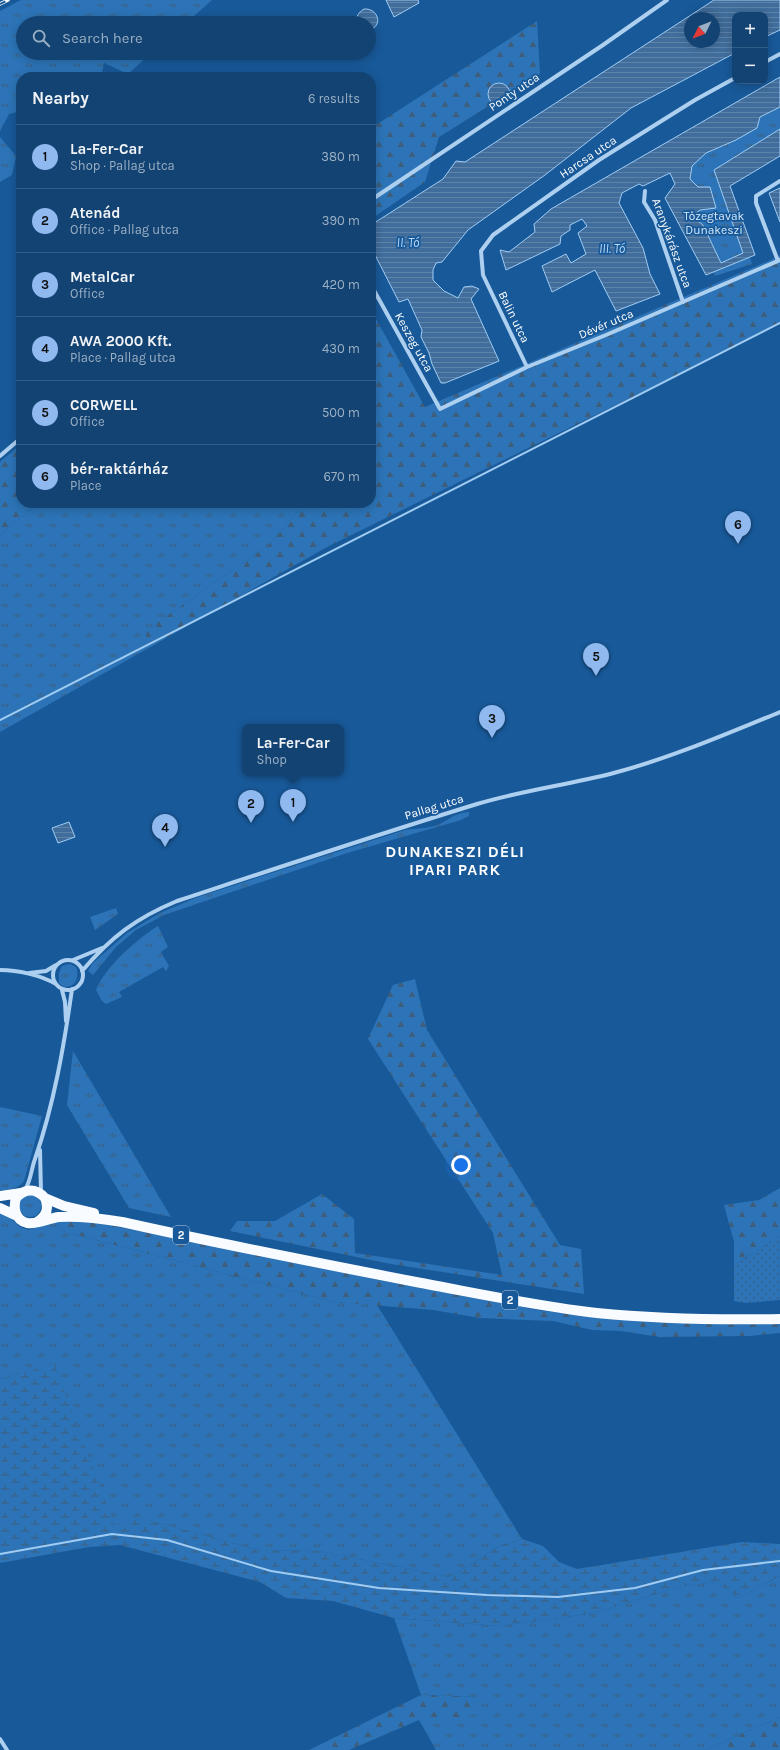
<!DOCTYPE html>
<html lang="en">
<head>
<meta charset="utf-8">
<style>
	:root { --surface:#124373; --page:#1b4a78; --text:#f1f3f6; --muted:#9cb0c4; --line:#315c85; --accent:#90b9f0 }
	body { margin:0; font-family:Karla,sans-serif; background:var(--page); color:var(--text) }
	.controls { position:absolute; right:12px; top:12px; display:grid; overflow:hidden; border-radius:8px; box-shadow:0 2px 10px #0003 }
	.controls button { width:36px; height:36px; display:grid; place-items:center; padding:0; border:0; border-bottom:1px solid var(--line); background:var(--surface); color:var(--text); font:20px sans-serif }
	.compass { position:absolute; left:684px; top:12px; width:36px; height:36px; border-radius:50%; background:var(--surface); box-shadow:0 2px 10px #0003; rotate:227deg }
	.you { position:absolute; left:461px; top:1165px; width:14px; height:14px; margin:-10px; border:3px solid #fff; border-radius:50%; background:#1a73e8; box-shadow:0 0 0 6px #1a73e833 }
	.badge { display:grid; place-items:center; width:26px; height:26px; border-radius:50%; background:var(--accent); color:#111; font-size:13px; font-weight:700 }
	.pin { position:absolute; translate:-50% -33px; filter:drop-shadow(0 1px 2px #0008) }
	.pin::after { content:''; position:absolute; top:21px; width:14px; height:12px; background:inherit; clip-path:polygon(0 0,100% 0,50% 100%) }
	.popup { position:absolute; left:242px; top:724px; width:102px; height:52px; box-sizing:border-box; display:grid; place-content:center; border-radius:8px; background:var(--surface); filter:drop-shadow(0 1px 3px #0005); font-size:13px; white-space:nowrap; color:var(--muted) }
	.popup b { font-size:15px; color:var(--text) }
	.popup::after { content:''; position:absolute; left:50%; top:100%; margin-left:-8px; border:8px solid transparent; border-top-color:var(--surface) }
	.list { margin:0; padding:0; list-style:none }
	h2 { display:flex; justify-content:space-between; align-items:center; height:52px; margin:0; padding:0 16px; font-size:17px }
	h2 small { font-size:13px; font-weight:400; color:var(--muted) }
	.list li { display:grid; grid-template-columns:26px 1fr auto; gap:12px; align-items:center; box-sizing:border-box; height:64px; padding:0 16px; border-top:1px solid var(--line) }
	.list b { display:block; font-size:15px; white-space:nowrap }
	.list p { margin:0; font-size:13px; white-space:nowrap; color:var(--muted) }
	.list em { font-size:13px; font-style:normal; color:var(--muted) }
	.icon { flex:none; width:22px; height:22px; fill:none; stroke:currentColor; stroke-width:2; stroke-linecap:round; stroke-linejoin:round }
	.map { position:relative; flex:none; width:780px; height:1750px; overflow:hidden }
	.search { position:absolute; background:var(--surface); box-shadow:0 2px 10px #0003; left:16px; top:16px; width:360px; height:44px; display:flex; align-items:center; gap:10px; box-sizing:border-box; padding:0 14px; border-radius:22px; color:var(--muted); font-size:15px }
	.panel { position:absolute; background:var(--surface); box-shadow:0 2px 10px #0003; left:16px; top:72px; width:360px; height:436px; border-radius:16px }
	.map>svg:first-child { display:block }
	.grass { fill:url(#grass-tufts) }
	.forest { fill:url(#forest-firs) }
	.wetland { fill:url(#wetland-marsh) }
	.garden { fill:url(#garden-dots) }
	.water { fill:url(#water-rules); stroke:#a0ccf3; fill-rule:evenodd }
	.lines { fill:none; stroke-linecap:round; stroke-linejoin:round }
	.stream { stroke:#a0ccf3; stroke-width:2 }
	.street { stroke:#add0f1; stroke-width:4 }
	.primary { stroke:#f8fbff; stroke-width:10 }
	.rail-casing { stroke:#fff; stroke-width:3.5 }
	.rail { stroke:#185999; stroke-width:2; stroke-dasharray:6; stroke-linecap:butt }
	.labels { text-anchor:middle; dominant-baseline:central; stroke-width:3.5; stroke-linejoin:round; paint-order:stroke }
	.shield { fill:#185999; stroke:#bacde0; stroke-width:1 }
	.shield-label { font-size:11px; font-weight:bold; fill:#fff }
	.street-label { font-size:12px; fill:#fff; stroke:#185999 }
	.park-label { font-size:12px; fill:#d5e9fc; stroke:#185999 }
	.water-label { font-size:13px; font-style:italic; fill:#badaf8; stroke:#185999 }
	.district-label { font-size:16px; font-weight:bold; letter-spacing:1px; fill:#fff; stroke:#185999 }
</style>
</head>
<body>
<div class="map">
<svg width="780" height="1750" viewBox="0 0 780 1750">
	<defs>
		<pattern id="grass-tufts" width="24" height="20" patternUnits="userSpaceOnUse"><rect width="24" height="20" fill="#2c74b7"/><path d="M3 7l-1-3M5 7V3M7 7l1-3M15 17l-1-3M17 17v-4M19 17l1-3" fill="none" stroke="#3e5e7c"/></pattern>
		<pattern id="forest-firs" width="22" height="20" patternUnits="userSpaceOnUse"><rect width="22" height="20" fill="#2c74b7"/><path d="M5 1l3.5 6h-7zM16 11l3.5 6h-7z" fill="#3e5e7c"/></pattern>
		<pattern id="wetland-marsh" width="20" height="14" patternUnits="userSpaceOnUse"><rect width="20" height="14" fill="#2c74b7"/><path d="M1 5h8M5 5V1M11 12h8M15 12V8" fill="none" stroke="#3e5e7c"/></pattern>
		<pattern id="garden-dots" width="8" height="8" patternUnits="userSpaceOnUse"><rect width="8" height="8" fill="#2c74b7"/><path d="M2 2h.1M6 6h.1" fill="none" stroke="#3e5e7c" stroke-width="1.8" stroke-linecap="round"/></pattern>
		<pattern id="water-rules" width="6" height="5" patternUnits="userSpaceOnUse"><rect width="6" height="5" fill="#406d9b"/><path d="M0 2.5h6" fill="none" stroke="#5d83aa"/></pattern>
	</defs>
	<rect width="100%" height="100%" fill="#185999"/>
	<path class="grass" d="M 21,0 L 212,0 L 186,23 L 23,23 L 23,53 L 151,53 L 128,74 L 104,63 L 101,77 L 21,77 L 21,111 L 9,114 L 0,131 L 0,11 Z
		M 780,100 L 780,140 L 722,173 L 752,264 L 715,276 L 684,211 L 678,156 Z
		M 0,137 L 16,156 L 12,175 L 0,182 Z
		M 38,503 L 292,503 L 297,512 L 270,544 L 147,630 L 145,650 L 0,732 L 0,535 Z
		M 469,812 L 469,816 L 461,820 L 347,853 L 164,915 L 136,930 L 116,947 L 93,975 L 88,971 L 93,963 L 127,933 L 160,913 L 198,897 L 405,830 C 416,828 429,829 440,824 C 452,818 453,814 469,812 Z
		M 116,908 L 118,914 L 95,930 L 90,917 Z
		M 158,926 L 168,947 L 161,952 L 169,966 L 166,971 L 163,967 L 119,992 L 122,997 L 106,1004 L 102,1001 L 96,990 C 105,967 137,939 158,926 Z
		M 70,964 L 76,967 C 80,977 75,988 64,987 L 59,983 L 59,973 L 62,966 Z
		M 73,1051 L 171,1217 L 129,1208 L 67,1105 Z
		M 0,1107 L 42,1116 L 24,1181 C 19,1188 8,1191 0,1190 Z
		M19 1206a11 11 0 1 1 22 0a11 11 0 1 1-22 0Z
		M 0,1213 L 10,1218 L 20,1227 L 28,1230 L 59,1220 L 62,1231 L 334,1302 L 377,1305 L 522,1539 L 502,1545 L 449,1577 L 319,1551 L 258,1550 L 141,1518 L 114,1526 L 54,1365 L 0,1379 Z
		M 780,1576 L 780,1717 L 705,1750 L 436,1750 L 419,1720 L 452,1720 L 477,1697 L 421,1695 L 394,1618 L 500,1626 L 594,1613 L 682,1586 L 717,1582 L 738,1598 Z"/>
	<path class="forest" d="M 537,21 L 540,74 L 439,137 L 425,182 L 371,219 L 371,128 Z
		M 780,256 L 780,324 L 327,547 L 145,650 L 147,630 L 270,544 L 297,512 L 292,503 L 371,503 L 371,310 L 425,407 Z
		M 21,444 L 21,503 L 38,503 L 0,535 L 0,462 Z
		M 415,979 L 427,1030 L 560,1245 L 581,1249 L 584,1294 L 391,1264 L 230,1231 L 237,1221 L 275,1221 L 322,1194 L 354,1219 L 355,1253 L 502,1275 L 493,1233 L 368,1039 L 393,985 Z
		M 780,1188 L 780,1236 L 734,1265 L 734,1242 L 724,1205 L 759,1200 Z
		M 59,1220 L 82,1221 L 107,1225 L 179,1239 L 379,1280 L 543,1311 L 688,1322 L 780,1323 L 780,1333 L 750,1336 L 659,1337 L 621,1331 L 592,1330 L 553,1321 L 480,1318 L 433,1310 L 334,1302 L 62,1231 Z
		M 421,1695 L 477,1697 L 474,1714 L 452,1720 L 419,1720 L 349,1750 L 309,1750 Z
		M 780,1717 L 780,1750 L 705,1750 Z"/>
	<path class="wetland" d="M 54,1364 L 114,1525 L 141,1518 L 258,1550 L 319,1551 L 449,1577 L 502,1545 L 522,1539 L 543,1546 L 559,1562 L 577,1569 L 742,1542 L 780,1544 L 780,1576 L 738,1598 L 717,1582 L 682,1586 L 594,1613 L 500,1626 L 394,1618 L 333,1601 L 286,1598 L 260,1582 L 120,1545 L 89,1547 L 0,1563 L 0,1379 Z"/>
	<path class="garden" d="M 780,1236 L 780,1300 L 746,1303 L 734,1301 L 734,1265 Z"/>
	<path class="water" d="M 386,0 L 418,0 L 419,3 L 394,17 Z
		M 714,0 L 780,0 L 780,30 L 765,37 L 765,15 L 735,15 L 735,53 L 631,108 L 545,175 L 468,230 L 442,262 L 436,263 L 433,270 L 433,280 L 444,291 L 458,298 L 464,287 L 472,286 L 479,289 L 471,299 L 499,361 L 445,383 L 441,383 L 432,364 L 429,353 L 421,337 L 422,330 L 408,299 L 399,302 L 371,247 L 371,225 L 443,179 L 456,161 L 465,162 ZM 690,18 L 714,18 L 714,42 L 690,42 Z
		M 364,9 C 378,8 384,26 369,30 L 369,23 L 357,23 C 356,16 358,13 364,9 Z
		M 780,77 L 780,107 L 760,117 L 757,128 L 736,140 L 706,153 L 692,166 L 690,179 L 698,187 L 710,187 L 716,208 L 700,210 L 692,216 L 703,225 L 721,263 L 743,253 L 714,170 L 780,129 L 780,156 L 730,186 L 755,255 L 706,275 L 665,198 L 675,184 L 670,173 L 643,186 L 639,184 L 622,193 L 619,203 L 643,248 L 650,274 L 660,294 L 616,311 L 595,270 L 552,292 L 542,266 L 566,254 L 571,263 L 586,254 L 578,233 L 587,226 L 582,219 L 570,225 L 570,230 L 561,236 L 560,244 L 506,270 L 500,250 L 509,252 L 535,232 L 534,224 L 551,209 Z
		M488 94a11 11 0 1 1 22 0a11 11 0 1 1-22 0Z
		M 780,188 L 780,222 L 769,193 Z
		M 69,822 L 75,837 L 58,843 L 52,828 Z"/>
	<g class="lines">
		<path class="stream" d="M 0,720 L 780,323
			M 0,1554 L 112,1534 L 167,1540 L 271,1571 L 379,1588 L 487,1595 L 558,1597 L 635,1588 L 703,1570 L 780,1561"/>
		<path class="street" d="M 765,62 L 780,54
			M 645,191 L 644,202 L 655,220 L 683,302
			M 371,200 L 603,45 L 667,0
			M 778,261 L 756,203 L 756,196 L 780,181
			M 371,285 L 440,409 L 527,367 L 606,335 L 780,260
			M 527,367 L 483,275 L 481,251 L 493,235 L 599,160 L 695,100 L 735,78
			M 0,456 L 21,438
			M53 975a15 15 0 1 1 30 0a15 15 0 1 1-30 0Z
			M 73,960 L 102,948
			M 0,970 C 18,970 40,975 56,984
			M 82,971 C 111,937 136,918 177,901 C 277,868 376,835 477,804 C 520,791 566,785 610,774 C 668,759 724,735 780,712
			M 29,973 L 46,971 L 56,965
			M 62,990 L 65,1002 L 66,1021
			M 40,1150 L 41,1193
			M 25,1190 C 31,1180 31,1170 35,1159 C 54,1104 64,1046 72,989
			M 0,1739 L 7,1750"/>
		<path class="primary" d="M 0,1196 L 21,1193
			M 45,1198 L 64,1206 L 94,1213
			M 0,1208 L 17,1216
			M 37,1222 C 47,1216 49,1208 45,1198 C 36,1188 25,1188 16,1198 C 13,1208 15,1220 27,1223 C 37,1225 49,1218 59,1217 C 77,1216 104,1219 122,1222 C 220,1244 318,1263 416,1282 C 476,1293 536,1306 597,1313 C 657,1319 719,1320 780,1319"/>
		<defs>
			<path id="rail" d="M 0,4 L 8,0"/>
		</defs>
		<use href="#rail" class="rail-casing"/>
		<use href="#rail" class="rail"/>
	</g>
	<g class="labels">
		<g class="shield">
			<rect x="173" y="1226" width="16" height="18" rx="3"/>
			<rect x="502" y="1291" width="16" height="18" rx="3"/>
		</g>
		<g class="shield-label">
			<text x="181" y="1235">2</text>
			<text x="510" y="1300">2</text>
		</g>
		<g class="street-label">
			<text transform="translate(514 92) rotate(-34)">Ponty utca</text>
			<text transform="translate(588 157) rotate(-34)">Harcsa utca</text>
			<text transform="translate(672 243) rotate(70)">Aranykárász utca</text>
			<text transform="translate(514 317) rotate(64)">Balin utca</text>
			<text transform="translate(606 324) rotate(-23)">Dévér utca</text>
			<text transform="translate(414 342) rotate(61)">Keszeg utca</text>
			<text transform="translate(434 807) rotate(-17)">Pallag utca</text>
		</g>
		<g class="park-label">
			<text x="714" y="216">Tőzegtavak<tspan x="714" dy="14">Dunakeszi</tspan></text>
		</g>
		<g class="water-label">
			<text x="408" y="242">II. Tó</text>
			<text x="612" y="248">III. Tó</text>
		</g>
		<g class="district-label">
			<text x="455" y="851">DUNAKESZI DÉLI<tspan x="455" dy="18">IPARI PARK</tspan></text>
		</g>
	</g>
</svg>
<div class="controls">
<button>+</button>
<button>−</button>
</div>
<svg class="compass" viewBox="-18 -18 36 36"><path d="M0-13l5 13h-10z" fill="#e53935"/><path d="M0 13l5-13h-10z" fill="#9cb0c4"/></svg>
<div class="you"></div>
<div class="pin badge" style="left:293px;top:822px">1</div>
<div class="popup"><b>La-Fer-Car</b>Shop</div>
<div class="pin badge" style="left:251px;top:823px">2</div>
<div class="pin badge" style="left:492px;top:738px">3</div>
<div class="pin badge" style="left:165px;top:847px">4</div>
<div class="pin badge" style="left:596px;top:676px">5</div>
<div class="pin badge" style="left:738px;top:544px">6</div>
<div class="search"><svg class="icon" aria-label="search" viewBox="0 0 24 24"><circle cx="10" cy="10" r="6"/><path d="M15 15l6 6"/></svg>Search here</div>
<section class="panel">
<h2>Nearby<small>6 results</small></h2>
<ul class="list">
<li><span class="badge">1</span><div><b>La-Fer-Car</b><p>Shop · Pallag utca</p></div><em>380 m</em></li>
<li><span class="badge">2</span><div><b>Atenád</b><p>Office · Pallag utca</p></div><em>390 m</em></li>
<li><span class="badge">3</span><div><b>MetalCar</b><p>Office</p></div><em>420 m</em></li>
<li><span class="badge">4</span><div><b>AWA 2000 Kft.</b><p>Place · Pallag utca</p></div><em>430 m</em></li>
<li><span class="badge">5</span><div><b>CORWELL</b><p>Office</p></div><em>500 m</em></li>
<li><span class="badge">6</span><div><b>bér-raktárház</b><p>Place</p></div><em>670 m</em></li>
</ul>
</section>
</div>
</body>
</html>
